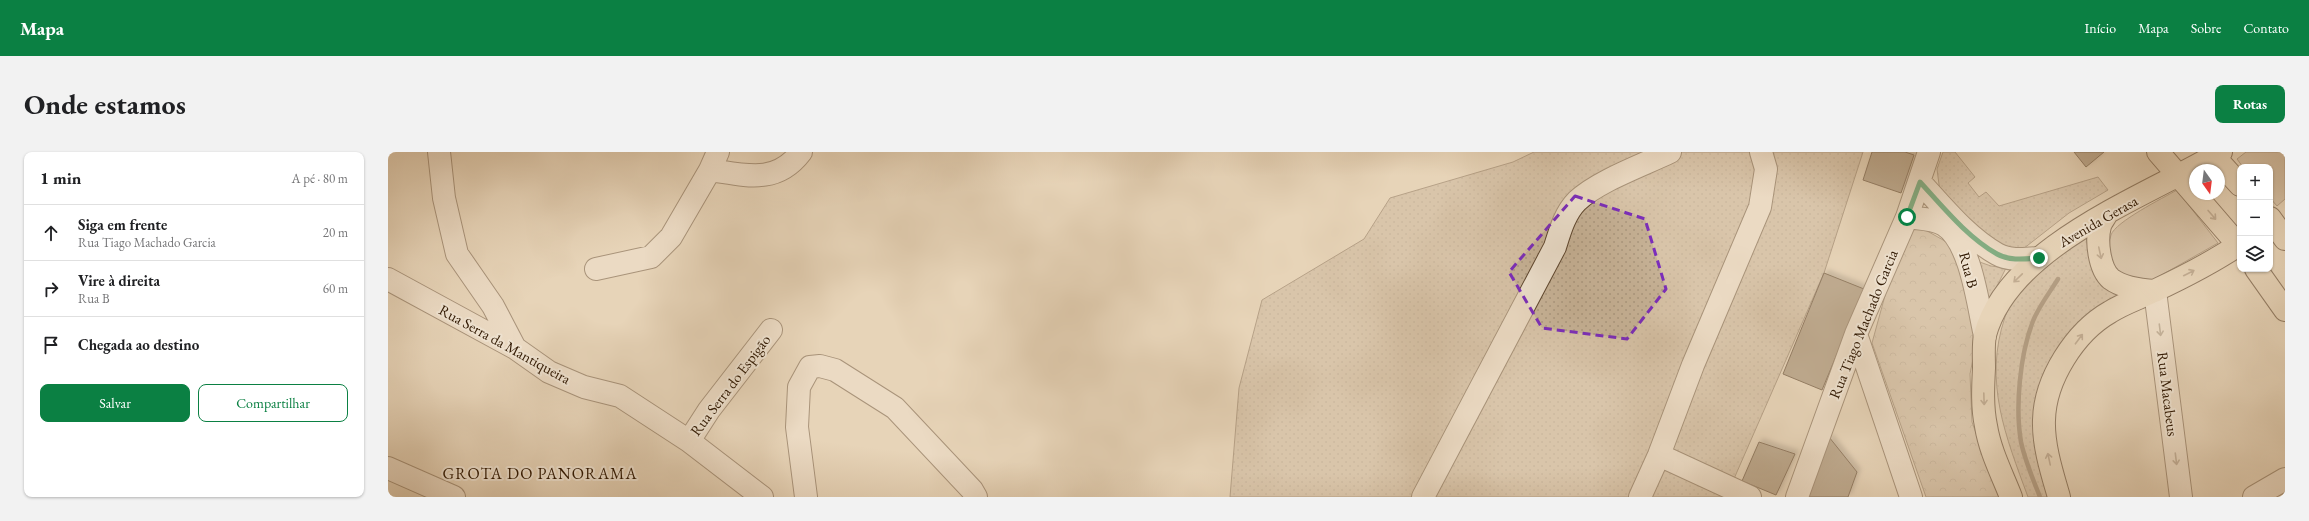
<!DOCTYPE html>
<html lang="pt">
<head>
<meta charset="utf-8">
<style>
	:root { --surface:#fff; --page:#f2f2f2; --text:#202124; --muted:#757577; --line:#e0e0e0; --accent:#0b8043 }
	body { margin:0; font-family:"EB Garamond",serif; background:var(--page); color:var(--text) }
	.controls { position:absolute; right:12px; top:12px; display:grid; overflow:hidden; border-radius:8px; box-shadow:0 1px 3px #0004 }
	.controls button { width:36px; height:36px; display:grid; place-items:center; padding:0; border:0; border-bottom:1px solid var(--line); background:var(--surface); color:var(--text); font:20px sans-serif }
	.compass { position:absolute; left:1801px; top:12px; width:36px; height:36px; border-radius:50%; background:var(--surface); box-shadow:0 1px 3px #0004; rotate:166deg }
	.stop { position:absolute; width:12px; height:12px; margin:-9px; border:3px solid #0b8043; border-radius:50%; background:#fff }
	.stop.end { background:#0b8043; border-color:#fff; box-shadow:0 1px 4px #0008 }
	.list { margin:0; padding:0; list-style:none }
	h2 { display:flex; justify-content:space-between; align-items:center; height:52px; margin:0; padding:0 16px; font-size:17px }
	h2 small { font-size:13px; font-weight:400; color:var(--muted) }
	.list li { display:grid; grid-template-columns:26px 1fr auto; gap:12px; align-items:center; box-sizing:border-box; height:56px; padding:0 16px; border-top:1px solid var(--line) }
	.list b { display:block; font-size:15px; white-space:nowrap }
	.list p { margin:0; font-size:13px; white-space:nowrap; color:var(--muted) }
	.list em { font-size:13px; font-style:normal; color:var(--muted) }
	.actions { display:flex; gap:8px; padding:12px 16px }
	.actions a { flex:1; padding:9px 0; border:1px solid var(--accent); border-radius:8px; text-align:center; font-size:14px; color:var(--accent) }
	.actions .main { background:var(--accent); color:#fff }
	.icon { flex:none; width:22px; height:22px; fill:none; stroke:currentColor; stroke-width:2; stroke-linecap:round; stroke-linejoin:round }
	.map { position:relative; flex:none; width:1897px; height:345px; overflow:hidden; border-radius:8px }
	header { display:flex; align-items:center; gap:24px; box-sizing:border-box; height:56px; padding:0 20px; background:var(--accent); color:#fff }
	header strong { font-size:19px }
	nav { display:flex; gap:22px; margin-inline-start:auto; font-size:14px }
	.intro { display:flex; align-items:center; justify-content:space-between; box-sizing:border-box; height:96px; padding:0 24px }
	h1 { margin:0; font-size:28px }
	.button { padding:10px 18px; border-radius:8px; background:var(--accent); color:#fff; font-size:14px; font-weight:700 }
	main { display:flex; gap:24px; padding:0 24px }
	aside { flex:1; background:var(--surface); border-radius:8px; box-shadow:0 1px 3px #0004 }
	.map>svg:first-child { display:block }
	.grass { fill:url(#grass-dots); stroke:#7c664e }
	.forest { fill:url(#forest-crowns); stroke:#7c664e }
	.garden { fill:#c8b499; stroke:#7c664e }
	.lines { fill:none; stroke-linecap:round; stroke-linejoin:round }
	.stream { stroke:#79624a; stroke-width:4.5 }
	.building { fill:#8f7a61; stroke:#301802; filter:url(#shadow) }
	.minor-casing { stroke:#5e4730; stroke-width:24 }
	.major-casing { stroke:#301802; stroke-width:24 }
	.minor { stroke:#efe3d1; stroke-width:22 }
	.major { stroke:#e7d4b8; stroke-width:22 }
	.oneway { stroke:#957f66 }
	.oneway2 { stroke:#998874 }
	.route { stroke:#0b8043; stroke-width:5 }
	.marked { fill:none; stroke:#7b2cbf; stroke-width:3; stroke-dasharray:8 5; stroke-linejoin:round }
	.labels { text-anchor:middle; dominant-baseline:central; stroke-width:4; stroke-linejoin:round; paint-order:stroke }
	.street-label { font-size:15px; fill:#301802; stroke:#efe3d1 }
	.neighbourhood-label { font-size:16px; letter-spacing:1px; fill:#301802; stroke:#efe3d1 }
</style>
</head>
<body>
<header>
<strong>Mapa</strong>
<nav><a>Início</a><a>Mapa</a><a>Sobre</a><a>Contato</a></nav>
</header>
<div class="intro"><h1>Onde estamos</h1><a class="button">Rotas</a></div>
<main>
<aside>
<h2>1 min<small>A pé · 80 m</small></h2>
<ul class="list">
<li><svg class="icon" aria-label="ahead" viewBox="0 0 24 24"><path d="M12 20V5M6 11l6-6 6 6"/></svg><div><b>Siga em frente</b><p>Rua Tiago Machado Garcia</p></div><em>20 m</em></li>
<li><svg class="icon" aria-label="right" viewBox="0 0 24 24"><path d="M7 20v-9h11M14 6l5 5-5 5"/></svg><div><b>Vire à direita</b><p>Rua B</p></div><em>60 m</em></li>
<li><svg class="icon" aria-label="arrive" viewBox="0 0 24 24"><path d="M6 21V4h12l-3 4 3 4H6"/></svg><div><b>Chegada ao destino</b></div></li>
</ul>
<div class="actions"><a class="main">Salvar</a><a>Compartilhar</a></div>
</aside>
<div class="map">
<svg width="1897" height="345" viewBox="0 0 1897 345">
	<defs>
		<pattern id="grass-dots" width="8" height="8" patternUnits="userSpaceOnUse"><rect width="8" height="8" fill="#c8b499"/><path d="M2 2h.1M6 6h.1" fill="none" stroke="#ac9a82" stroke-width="1.8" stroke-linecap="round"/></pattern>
		<pattern id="forest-crowns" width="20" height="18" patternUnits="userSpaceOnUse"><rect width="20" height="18" fill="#c8b499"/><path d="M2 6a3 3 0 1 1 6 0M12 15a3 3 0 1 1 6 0" fill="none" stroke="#ac9a82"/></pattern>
		<filter id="shadow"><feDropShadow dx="3.5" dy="-3.5" stdDeviation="2" flood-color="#0004"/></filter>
	</defs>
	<rect width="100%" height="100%" fill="#e7d4b8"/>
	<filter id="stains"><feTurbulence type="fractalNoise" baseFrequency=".005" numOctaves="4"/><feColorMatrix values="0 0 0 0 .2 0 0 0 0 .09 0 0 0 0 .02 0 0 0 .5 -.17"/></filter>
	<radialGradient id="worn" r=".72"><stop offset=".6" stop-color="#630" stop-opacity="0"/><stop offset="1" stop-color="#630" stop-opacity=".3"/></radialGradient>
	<path class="grass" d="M 1146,0 L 1475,0 L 1436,121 L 1338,345 L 842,345 L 851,236 L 874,148 L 976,87 L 1002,46 L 1125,10 Z
		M 1555,0 L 1567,0 L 1587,25 L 1580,31 L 1591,45 L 1598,40 L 1611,54 L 1710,25 L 1720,38 L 1681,61 L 1635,97 L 1609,95 L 1552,40 L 1549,17 Z
		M 1698,85 L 1703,113 L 1735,141 L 1663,215 L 1663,345 L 1640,345 C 1618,285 1595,230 1617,165 C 1623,146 1633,128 1648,114 C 1659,103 1683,93 1698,85 Z
		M 1583,107 L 1603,114 L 1618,116 L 1601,150 Z"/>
	<path class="forest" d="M 1532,75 L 1564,93 L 1590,181 L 1582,222 L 1584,270 L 1611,345 L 1538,345 L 1484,191 L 1512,89 L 1521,77 Z"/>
	<path class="garden" d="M 1858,0 L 1897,0 L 1897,47 L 1889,54 L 1882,46 L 1882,15 L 1855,15 L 1849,7 Z
		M 1789,38 L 1830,91 L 1763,129 L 1750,130 L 1727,119 C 1723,107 1719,96 1723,83 C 1727,70 1775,46 1789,38 Z"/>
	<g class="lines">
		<path class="stream" d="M 1652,345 C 1645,327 1637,309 1633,290 C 1627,255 1632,202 1645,169 C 1651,154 1662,140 1670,127"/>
	</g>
	<path class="building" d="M 1484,0 L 1517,0 L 1526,3 L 1513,41 L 1475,28 Z
		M 1686,0 L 1716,0 L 1698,15 Z
		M 1436,121 L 1476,137 L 1434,238 L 1395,222 Z
		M 1441,285 L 1469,320 L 1460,345 L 1418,345 Z
		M 1371,290 L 1407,302 L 1388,343 L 1354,329 Z"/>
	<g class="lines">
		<defs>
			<path id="minor" d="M 51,0 L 56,46 L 69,102 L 105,154 L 127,196
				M 322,18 L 330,0
				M 1532,30 C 1555,55 1579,85 1609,102 C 1621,109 1637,107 1651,106
				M 1519,65 C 1531,67 1545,66 1556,73 C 1583,90 1590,153 1597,184
				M 208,117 L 263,105 L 283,85 L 322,18 C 357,23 388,33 413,0
				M 0,127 L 127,196 L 161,220 L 196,235 L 232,244 L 301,289 L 374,345
				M 1767,139 L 1793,345
				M 1468,182 L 1523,345
				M 301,289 L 321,258 L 383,178
				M 1271,303 L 1362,345
				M 0,316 L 66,345
				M 418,345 L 409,275 L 411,235 L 422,215 L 432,214 L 447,218 L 507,256 L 584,338 L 588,345
				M 1035,345 L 1167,95 C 1172,79 1177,61 1189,49 C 1210,29 1255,13 1282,0
				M 1252,345 L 1271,303 L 1305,213 L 1372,55 L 1378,17 L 1373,0
				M 1409,345 L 1468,182 L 1519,65 L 1541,0
				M 1866,345 L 1897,327"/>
			<path id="major" d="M 1770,0 L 1852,95
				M 1822,0 L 1852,33
				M 1718,63 C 1716,67 1713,70 1712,74 C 1708,88 1711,117 1723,127 C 1735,136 1753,138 1767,139
				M 1882,66 L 1897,87
				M 1868,117 L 1897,158
				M 1623,345 C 1614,322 1602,299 1598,274 C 1594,255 1595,235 1596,216 C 1596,206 1595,193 1597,183 C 1621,93 1759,44 1833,0
				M 1671,345 C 1664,321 1655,293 1656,268 C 1657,227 1687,180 1722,160 C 1736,151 1752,146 1766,139 C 1796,125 1825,110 1852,92"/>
		</defs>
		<use href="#minor" class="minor-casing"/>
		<use href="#major" class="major-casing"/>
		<use href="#minor" class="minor"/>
		<use href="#major" class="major"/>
	</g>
	<defs><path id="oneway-shaft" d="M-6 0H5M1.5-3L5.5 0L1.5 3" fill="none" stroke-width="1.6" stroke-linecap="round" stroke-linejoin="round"/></defs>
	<g class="oneway">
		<use href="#oneway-shaft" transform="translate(1824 63) rotate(49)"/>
		<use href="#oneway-shaft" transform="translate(1712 101) rotate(78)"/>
		<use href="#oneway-shaft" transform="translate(1801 121) rotate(-27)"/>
		<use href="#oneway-shaft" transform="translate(1630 126) rotate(136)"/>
		<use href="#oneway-shaft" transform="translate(1691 187) rotate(-53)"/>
		<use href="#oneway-shaft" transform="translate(1596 247) rotate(88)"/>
		<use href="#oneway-shaft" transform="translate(1661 307) rotate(-102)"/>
	</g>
	<g class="oneway2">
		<use href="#oneway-shaft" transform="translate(1772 178) rotate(83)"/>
		<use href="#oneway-shaft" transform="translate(1788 307) rotate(83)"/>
	</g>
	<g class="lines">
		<path class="route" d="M 1519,65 L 1532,30 C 1555,55 1579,85 1609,102 C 1621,109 1637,107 1651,106"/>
	</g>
	<path d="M0 0H1897V345H0ZM 1187,44 L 1257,67 L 1278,137 L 1239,187 L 1154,176 L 1121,120 Z" fill="#e7d4b8" fill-opacity=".55" fill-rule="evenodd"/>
	<path class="marked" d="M 1187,44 L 1257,67 L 1278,137 L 1239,187 L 1154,176 L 1121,120 Z"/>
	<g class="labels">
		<g class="street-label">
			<text transform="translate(1710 69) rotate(-30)">Avenida Gerasa</text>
			<text transform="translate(1581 118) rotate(75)">Rua B</text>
			<text transform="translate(1475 172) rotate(-68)">Rua Tiago Machado Garcia</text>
			<text transform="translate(117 192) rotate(29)">Rua Serra da Mantiqueira</text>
			<text transform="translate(342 233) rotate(-53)">Rua Serra do Espigão</text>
			<text transform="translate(1780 242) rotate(83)">Rua Macabeus</text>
		</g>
		<g class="neighbourhood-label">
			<text x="152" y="321">GROTA DO PANORAMA</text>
		</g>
	</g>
	<rect width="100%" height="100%" filter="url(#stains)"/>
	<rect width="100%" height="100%" fill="url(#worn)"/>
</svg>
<div class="controls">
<button>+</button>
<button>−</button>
<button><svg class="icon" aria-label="layers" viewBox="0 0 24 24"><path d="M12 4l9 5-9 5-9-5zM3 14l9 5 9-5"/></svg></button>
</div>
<svg class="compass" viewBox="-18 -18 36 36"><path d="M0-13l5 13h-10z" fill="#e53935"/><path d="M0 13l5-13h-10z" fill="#757577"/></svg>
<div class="stop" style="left:1519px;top:65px"></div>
<div class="stop end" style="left:1651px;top:106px"></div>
</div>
</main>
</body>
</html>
